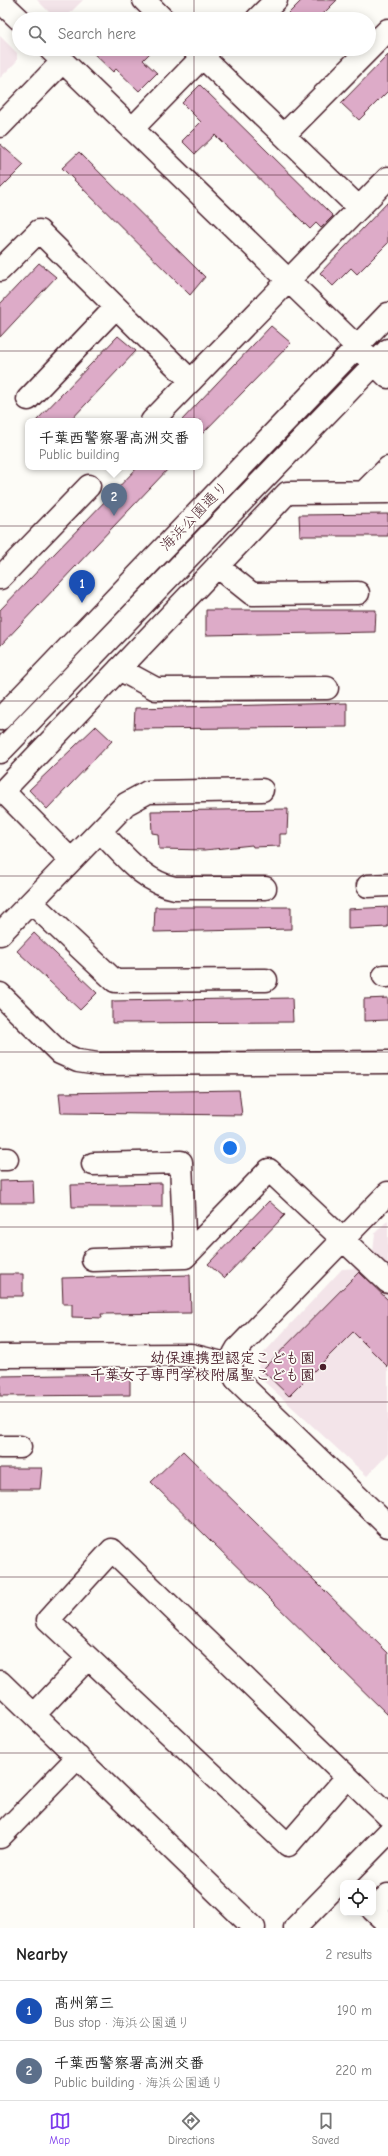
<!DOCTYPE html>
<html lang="en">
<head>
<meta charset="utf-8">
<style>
	:root { --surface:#fff; --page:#f6f6f6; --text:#222; --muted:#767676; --line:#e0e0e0; --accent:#7c3aed }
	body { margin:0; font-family:"Comic Neue","Klee One",sans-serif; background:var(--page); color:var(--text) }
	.controls { position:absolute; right:12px; bottom:12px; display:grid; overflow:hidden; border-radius:8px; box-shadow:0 2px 10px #0003 }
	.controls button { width:36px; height:36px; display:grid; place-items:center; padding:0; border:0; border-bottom:1px solid var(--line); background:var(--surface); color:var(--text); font:20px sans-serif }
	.you { position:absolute; left:230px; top:1148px; width:14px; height:14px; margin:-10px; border:3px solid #fff; border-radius:50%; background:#1a73e8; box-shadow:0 0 0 6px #1a73e833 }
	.badge { display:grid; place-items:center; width:26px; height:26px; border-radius:50%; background:var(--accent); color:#fff; font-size:13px; font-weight:700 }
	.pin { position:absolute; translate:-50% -33px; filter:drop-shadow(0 1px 2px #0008) }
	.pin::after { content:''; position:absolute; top:21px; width:14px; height:12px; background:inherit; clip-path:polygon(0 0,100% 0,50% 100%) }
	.popup { position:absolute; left:25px; top:418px; width:178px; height:52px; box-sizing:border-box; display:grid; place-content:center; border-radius:8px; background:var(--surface); filter:drop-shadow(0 1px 3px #0005); font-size:13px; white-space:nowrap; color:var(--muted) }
	.popup b { font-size:15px; color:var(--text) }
	.popup::after { content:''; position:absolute; left:50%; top:100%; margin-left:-8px; border:8px solid transparent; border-top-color:var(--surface) }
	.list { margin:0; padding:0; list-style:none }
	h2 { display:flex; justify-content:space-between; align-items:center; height:52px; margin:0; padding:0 16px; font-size:17px }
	h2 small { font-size:13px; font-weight:400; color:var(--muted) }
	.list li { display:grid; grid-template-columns:26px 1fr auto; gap:12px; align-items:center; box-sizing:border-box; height:60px; padding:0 16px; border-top:1px solid var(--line) }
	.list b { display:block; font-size:15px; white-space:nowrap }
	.list p { margin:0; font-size:13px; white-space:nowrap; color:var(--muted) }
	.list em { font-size:13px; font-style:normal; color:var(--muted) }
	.icon { flex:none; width:22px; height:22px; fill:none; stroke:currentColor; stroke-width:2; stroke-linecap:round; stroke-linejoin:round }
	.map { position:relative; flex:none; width:388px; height:1928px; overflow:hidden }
	.search { position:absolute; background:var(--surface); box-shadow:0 2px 10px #0003; left:12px; right:12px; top:12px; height:44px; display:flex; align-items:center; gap:10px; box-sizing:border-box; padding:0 14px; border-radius:22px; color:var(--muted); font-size:15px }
	.sheet { height:172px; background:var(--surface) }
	nav { display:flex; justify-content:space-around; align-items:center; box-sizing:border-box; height:56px; border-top:1px solid var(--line); background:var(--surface); font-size:11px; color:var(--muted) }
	nav a { display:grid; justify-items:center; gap:2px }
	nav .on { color:var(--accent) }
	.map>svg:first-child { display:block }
	.built { fill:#f3e4e9 }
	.building { fill:#ddabc8; stroke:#4a1f2b }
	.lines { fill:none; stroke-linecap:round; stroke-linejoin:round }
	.minor-casing { stroke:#4a1f2b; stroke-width:25 }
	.minor { stroke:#fdfcf7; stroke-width:22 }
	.grid { fill:none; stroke:#4a1f2b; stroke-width:1; stroke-opacity:0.55 }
	.poi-dot { fill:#4a1f2b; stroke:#fdfcf7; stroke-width:1.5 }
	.labels { text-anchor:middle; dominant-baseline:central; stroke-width:3.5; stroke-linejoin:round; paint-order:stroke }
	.street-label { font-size:15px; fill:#4a1f2b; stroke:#fdfcf7 }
	.poi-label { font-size:15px; font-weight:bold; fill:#4a1f2b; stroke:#fdfcf7; text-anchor:end }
</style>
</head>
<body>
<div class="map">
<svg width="388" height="1928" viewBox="0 0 388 1928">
	<rect width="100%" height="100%" fill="#fdfcf7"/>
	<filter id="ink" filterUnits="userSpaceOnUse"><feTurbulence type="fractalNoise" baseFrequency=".025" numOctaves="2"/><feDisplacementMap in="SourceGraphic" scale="8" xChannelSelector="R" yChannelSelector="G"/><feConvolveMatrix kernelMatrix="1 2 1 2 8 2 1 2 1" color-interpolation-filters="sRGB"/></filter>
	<g filter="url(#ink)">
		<path class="built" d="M 37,0 L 83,0 L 64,19 L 56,19 Z
			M 0,36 L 17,53 L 17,61 L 0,78 Z
			M 388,1220 L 388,1267 L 373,1252 L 375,1233 Z
			M 357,1268 L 388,1296 L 388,1454 L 367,1476 L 258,1376 L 259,1358 L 342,1269 Z"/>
		<path class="building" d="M 302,0 L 337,0 L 318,19 L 283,19 Z
			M 89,49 L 154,49 L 143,60 L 157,73 L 139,91 L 116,69 L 113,72 Z
			M 388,55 L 388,91 L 359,120 L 341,103 Z
			M 200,85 L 333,216 L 321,228 L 316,223 L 310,229 L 215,135 L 195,154 L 182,141 L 201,122 L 182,103 Z
			M 0,144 L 24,165 L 0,189 Z
			M 79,152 L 205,277 L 190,295 L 62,168 Z
			M 388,202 L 388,243 L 357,274 L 351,268 L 333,286 L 320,273 Z
			M 39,263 L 56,277 L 0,337 L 0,304 Z
			M 271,326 L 291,343 L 200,436 L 200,421 L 181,421 Z
			M 118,336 L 136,351 L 70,421 L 36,421 Z
			M 138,467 L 170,467 L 0,646 L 0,610 Z
			M 388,514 L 388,536 L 300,536 L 299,515 Z
			M 206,610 L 376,610 L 375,632 L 206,635 Z
			M 347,703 L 347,727 L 134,729 L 135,708 Z
			M 96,726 L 112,741 L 47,809 L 29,790 Z
			M 288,809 L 287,834 L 280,834 L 280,846 L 253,847 L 252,845 L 205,850 L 159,849 L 158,834 L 152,833 L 151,811 Z
			M 155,907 L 291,907 L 291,929 L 154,932 Z
			M 388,907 L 388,927 L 348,929 L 348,909 Z
			M 34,933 L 97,993 L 80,1010 L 17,951 Z
			M 292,998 L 293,1022 L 112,1023 L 112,1001 Z
			M 388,998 L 388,1020 L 364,1021 L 364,999 Z
			M 239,1090 L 242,1115 L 61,1113 L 59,1093 Z
			M 33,1180 L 34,1203 L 0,1203 L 0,1181 Z
			M 162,1183 L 162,1207 L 72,1207 L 71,1185 Z
			M 269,1201 L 285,1215 L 224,1278 L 208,1264 Z
			M 359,1272 L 388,1300 L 388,1367 L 353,1332 L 289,1396 L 262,1370 Z
			M 0,1274 L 23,1274 L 23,1296 L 0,1296 Z
			M 190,1275 L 191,1313 L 101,1314 L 102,1318 L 72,1317 L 72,1304 L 63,1304 L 62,1278 Z
			M 130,1374 L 130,1395 L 0,1396 L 0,1376 Z
			M 183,1451 L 388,1653 L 388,1715 L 151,1482 Z
			M 0,1468 L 42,1468 L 40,1489 L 0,1489 Z"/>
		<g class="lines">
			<defs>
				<path id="minor" d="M 144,0 L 163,19
					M 0,1 L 19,19
					M 257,19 L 276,0
					M 50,49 L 388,377
					M 194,49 L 359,208
					M 0,126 L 63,61
					M 132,129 L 210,49
					M 284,135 L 388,30
					M 0,270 L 39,231 L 191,381
					M 28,399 L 116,307
					M 152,421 L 388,178
					M 364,492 L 388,468
					M 217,566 L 252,594 L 358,593
					M 0,578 L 89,486
					M 119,669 L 156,689 L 327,688
					M 0,719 L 388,314
					M 0,752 L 388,350
					M 100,831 C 122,853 143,882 175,888 L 265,888
					M 71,860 L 3,791 L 287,493 L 388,492
					M 368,886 L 388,885
					M 31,902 L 115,981 L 266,980
					M 0,934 L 126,804 L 148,792 L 262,790
					M 384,976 L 388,976
					M 0,994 L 60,1053 L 78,1061 L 98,1064 L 388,1062
					M 0,1159 L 7,1159
					M 93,1164 L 181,1162 L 185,1257
					M 388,1193 L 237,1349 C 230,1360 229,1367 236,1379 L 388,1526
					M 93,1260 L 185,1257 L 269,1170 L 388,1282
					M 0,1356 L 191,1355 L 230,1365
					M 0,1447 L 20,1447
					M 0,1682 L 254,1928
					M 34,1715 L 88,1658
					M 347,1777 L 288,1845 L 48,1620 L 112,1550 L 388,1816
					M 0,1837 L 78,1757
					M 373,1910 L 388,1924
					M 374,1910 L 388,1895
					M 295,1928 L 388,1833"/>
			</defs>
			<use href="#minor" class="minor-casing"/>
			<use href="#minor" class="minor"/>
		</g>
	</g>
	<path class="grid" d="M 194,0 L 194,19M 194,49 L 194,1928M 0,175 L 388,175M 0,351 L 388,351M 0,526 L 388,526M 0,701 L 388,701M 0,876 L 388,876M 0,1052 L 388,1052M 0,1227 L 388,1227M 0,1402 L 388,1402M 0,1577 L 388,1577M 0,1753 L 388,1753"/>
	<circle class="poi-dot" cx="323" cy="1367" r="4"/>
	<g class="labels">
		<g class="street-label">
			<text transform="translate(194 516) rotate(-46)">海浜公園通り</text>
		</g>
		<g class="poi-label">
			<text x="315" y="1358">幼保連携型認定こども園<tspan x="315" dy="17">千葉女子専門学校附属聖こども園</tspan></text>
		</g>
	</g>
</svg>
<div class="controls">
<button><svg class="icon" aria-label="locate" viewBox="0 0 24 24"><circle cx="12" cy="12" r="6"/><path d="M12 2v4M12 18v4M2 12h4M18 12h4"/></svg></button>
</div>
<div class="you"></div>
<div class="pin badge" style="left:82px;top:603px;background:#1a4fb4">1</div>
<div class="pin badge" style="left:114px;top:516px;background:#5c6f8a">2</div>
<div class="popup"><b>千葉西警察署高洲交番</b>Public building</div>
<div class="search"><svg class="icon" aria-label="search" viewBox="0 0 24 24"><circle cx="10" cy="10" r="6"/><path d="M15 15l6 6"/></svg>Search here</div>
</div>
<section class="sheet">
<h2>Nearby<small>2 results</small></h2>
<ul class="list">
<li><span class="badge" style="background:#1a4fb4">1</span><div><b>髙州第三</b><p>Bus stop · 海浜公園通り</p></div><em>190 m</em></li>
<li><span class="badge" style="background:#5c6f8a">2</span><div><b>千葉西警察署高洲交番</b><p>Public building · 海浜公園通り</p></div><em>220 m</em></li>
</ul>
</section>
<nav>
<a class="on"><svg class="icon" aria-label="map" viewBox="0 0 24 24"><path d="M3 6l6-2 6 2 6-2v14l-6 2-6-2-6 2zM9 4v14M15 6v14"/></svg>Map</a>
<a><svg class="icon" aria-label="directions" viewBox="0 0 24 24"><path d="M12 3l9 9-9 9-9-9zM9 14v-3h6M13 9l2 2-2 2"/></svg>Directions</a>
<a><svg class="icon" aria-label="saved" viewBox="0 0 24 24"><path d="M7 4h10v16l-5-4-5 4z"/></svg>Saved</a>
</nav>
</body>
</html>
